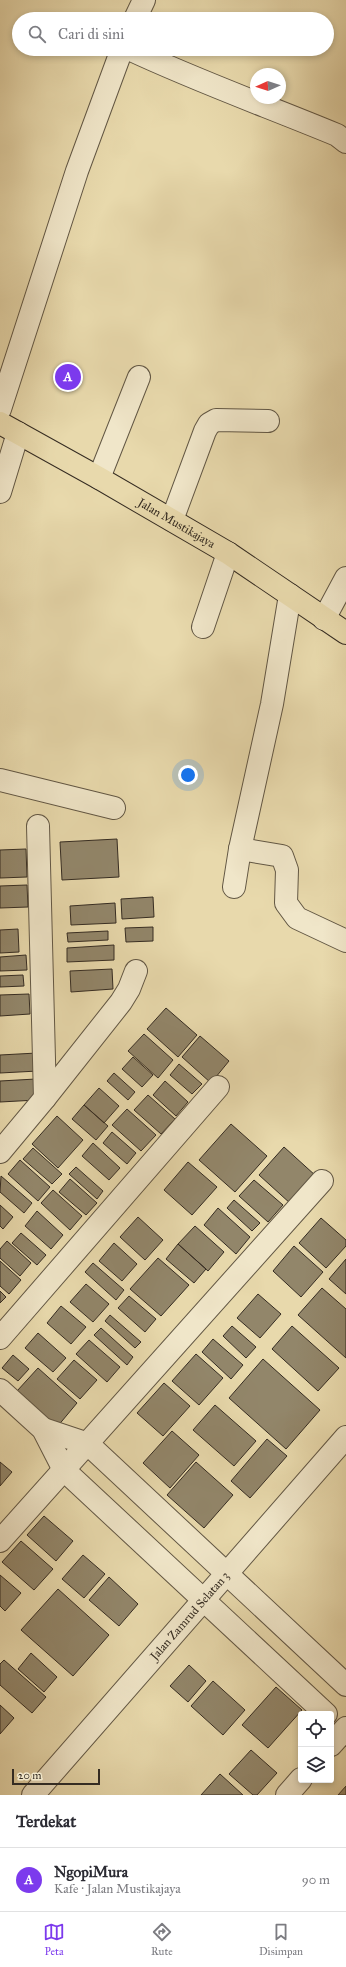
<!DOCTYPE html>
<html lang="id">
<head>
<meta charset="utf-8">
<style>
	:root { --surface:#fff; --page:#f2f2f3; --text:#2b2b33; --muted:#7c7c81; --line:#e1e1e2; --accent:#7c3aed }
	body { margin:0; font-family:"IM FELL Great Primer",serif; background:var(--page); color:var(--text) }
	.controls { position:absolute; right:12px; bottom:12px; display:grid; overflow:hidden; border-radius:4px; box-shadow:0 2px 6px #0003 }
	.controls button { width:36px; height:36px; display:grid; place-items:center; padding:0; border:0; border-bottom:1px solid var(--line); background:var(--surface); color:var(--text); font:20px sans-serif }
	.compass { position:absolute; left:250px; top:68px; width:36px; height:36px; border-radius:50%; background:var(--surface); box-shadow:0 2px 6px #0003; rotate:267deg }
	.scale { position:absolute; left:12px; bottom:10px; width:88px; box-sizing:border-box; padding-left:4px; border:2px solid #352c22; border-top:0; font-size:11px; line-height:14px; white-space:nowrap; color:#352c22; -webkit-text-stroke:3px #f0e6c9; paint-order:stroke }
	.you { position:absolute; left:188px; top:775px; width:14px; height:14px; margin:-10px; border:3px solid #fff; border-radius:50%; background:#1a73e8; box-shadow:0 0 0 6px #1a73e833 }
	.badge { display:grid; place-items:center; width:26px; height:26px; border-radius:50%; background:var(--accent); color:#fff; font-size:13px; font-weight:700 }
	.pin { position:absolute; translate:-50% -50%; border:2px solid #fff; box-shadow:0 1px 4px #0006 }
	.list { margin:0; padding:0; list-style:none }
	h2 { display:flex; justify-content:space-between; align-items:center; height:52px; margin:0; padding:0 16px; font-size:17px }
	h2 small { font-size:13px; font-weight:400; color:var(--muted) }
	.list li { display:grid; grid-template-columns:26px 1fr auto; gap:12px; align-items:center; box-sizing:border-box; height:64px; padding:0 16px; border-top:1px solid var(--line) }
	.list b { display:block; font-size:15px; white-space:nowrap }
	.list p { margin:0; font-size:13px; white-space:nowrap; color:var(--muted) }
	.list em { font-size:13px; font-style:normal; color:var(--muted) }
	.icon { flex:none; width:22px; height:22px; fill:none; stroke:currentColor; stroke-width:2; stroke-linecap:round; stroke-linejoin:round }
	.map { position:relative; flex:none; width:346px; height:1795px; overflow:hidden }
	.search { position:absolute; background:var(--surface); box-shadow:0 2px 6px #0003; left:12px; right:12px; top:12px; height:44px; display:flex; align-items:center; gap:10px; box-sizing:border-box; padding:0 14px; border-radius:22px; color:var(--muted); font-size:15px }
	.sheet { height:116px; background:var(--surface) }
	nav { display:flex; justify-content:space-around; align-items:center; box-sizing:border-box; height:56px; border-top:1px solid var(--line); background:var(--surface); font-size:11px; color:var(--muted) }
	nav a { display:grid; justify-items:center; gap:2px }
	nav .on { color:var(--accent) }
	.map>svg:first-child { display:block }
	.building { fill:#92866a; stroke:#352c22 }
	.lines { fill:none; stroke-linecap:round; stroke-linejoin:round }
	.minor-casing { stroke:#625744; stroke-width:24 }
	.major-casing { stroke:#352c22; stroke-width:24 }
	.minor { stroke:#f0e6c9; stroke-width:22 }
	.major { stroke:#e8d9ac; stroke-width:22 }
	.labels { text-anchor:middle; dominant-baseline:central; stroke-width:3; stroke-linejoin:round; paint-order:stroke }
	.street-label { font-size:12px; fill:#352c22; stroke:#f0e6c9 }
</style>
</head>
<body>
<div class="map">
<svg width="346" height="1795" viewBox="0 0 346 1795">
	<rect width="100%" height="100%" fill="#e8d9ac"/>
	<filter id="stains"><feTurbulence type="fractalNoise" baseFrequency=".005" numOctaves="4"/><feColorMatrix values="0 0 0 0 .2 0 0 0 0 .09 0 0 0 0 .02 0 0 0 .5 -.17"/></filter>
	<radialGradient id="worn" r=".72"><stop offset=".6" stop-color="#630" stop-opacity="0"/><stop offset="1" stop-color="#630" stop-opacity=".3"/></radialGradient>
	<path class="building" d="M 117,839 L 119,877 L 62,880 L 60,842 Z
		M 26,849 L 27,877 L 0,878 L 0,850 Z
		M 27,885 L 28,907 L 0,908 L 0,886 Z
		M 153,897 L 154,917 L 122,919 L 121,899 Z
		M 115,903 L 116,923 L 71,925 L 70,906 Z
		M 153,927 L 153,941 L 126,942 L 125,928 Z
		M 18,929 L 19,952 L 0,953 L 0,930 Z
		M 108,931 L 108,940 L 68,942 L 67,933 Z
		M 114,945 L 114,960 L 67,962 L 67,948 Z
		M 26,955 L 27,970 L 0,971 L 0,957 Z
		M 112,969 L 113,989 L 71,992 L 70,971 Z
		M 23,975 L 24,986 L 0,987 L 0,976 Z
		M 29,994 L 30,1014 L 0,1016 L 0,995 Z
		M 166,1008 L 197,1035 L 178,1057 L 147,1029 Z
		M 144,1034 L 173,1060 L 158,1078 L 128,1051 Z
		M 200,1036 L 229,1061 L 211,1083 L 182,1057 Z
		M 37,1053 L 38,1071 L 0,1073 L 0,1055 Z
		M 133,1057 L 153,1075 L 142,1087 L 122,1069 Z
		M 179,1064 L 202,1084 L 192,1094 L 170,1075 Z
		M 114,1073 L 135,1092 L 128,1100 L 107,1081 Z
		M 36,1079 L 37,1100 L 0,1102 L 0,1081 Z
		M 165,1081 L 188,1102 L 176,1116 L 153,1095 Z
		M 99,1088 L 119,1106 L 104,1123 L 84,1105 Z
		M 148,1095 L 175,1119 L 161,1134 L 134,1110 Z
		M 84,1105 L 108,1126 L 96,1140 L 72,1119 Z
		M 127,1109 L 156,1135 L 141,1151 L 112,1125 Z
		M 57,1116 L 83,1140 L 58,1168 L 32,1144 Z
		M 231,1124 L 267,1156 L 235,1192 L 199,1160 Z
		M 112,1132 L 136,1153 L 127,1164 L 103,1143 Z
		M 93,1143 L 120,1168 L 109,1180 L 82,1156 Z
		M 284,1147 L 316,1176 L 291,1204 L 259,1175 Z
		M 33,1148 L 62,1174 L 52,1184 L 23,1159 Z
		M 20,1160 L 50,1187 L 38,1201 L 8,1174 Z
		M 188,1162 L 217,1187 L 192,1215 L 164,1190 Z
		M 76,1167 L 103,1191 L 97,1199 L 69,1174 Z
		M 1,1176 L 32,1203 L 24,1213 L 0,1192 Z
		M 70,1179 L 97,1203 L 86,1215 L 59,1192 Z
		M 254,1180 L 283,1205 L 268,1222 L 239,1196 Z
		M 53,1190 L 82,1216 L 70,1230 L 41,1203 Z
		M 234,1200 L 260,1223 L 252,1231 L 227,1208 Z
		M 0,1205 L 13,1217 L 3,1229 L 0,1226 Z
		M 218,1208 L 250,1237 L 236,1254 L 204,1225 Z
		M 37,1211 L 63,1235 L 51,1249 L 25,1226 Z
		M 138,1217 L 163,1240 L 145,1260 L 120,1237 Z
		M 321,1218 L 346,1240 L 346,1246 L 326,1268 L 299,1243 Z
		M 195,1226 L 224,1252 L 208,1271 L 178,1244 Z
		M 21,1233 L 46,1255 L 37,1265 L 12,1243 Z
		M 7,1241 L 31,1263 L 20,1276 L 0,1258 L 0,1249 Z
		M 114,1243 L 137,1264 L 122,1281 L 99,1261 Z
		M 178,1244 L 206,1269 L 194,1283 L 166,1259 Z
		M 294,1246 L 323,1272 L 301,1297 L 273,1271 Z
		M 158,1258 L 189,1285 L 161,1316 L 130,1289 Z
		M 346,1259 L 346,1294 L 329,1279 Z
		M 0,1261 L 21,1280 L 9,1294 L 0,1286 Z
		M 93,1263 L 124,1290 L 116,1300 L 85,1272 Z
		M 86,1284 L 109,1304 L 93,1322 L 70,1302 Z
		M 322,1288 L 346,1309 L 346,1358 L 298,1315 Z
		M 0,1291 L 6,1297 L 0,1303 Z
		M 258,1294 L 281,1314 L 260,1338 L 237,1318 Z
		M 129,1296 L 156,1319 L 145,1332 L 118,1308 Z
		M 61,1306 L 86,1327 L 71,1344 L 47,1323 Z
		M 110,1315 L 141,1342 L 135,1348 L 105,1321 Z
		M 232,1326 L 256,1347 L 246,1358 L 223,1336 Z
		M 292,1326 L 339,1368 L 318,1391 L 272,1349 Z
		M 101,1328 L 133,1357 L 127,1365 L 94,1335 Z
		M 38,1333 L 66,1358 L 53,1372 L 25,1348 Z
		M 213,1339 L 243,1365 L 231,1379 L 202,1352 Z
		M 89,1340 L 120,1367 L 107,1382 L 76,1354 Z
		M 196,1354 L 223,1378 L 199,1405 L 172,1381 Z
		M 13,1355 L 29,1369 L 18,1381 L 2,1368 Z
		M 263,1359 L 320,1410 L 286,1449 L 229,1398 Z
		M 74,1360 L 97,1380 L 80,1399 L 57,1379 Z
		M 38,1368 L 77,1403 L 57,1427 L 17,1391 Z
		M 164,1383 L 190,1406 L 163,1436 L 137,1413 Z
		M 215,1405 L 256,1441 L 234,1466 L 193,1430 Z
		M 172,1431 L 199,1455 L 170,1488 L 143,1463 Z
		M 267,1439 L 287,1456 L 250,1498 L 231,1481 Z
		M 0,1462 L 12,1472 L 0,1486 Z
		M 196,1462 L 233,1495 L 204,1528 L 167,1495 Z
		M 44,1516 L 73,1541 L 56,1561 L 27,1535 Z
		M 21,1541 L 53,1569 L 34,1590 L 2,1562 Z
		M 83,1555 L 105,1574 L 84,1598 L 62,1579 Z
		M 0,1575 L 21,1593 L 5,1611 L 0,1606 Z
		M 109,1577 L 138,1604 L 119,1626 L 89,1600 Z
		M 58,1589 L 109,1635 L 73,1676 L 21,1630 Z
		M 31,1653 L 57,1677 L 44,1692 L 18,1669 Z
		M 4,1660 L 46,1697 L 32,1713 L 0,1685 L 0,1664 Z
		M 189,1665 L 206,1681 L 188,1702 L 170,1686 Z
		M 213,1681 L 245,1710 L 223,1735 L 191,1706 Z
		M 276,1687 L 302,1710 L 268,1748 L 242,1725 Z
		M 0,1705 L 14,1718 L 0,1734 Z
		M 251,1750 L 277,1773 L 257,1795 L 253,1795 L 229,1774 Z
		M 220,1774 L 243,1795 L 201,1795 Z
		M 346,1786 L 346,1795 L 338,1795 Z"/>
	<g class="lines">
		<defs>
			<g id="minor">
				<path d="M 135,19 L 144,0"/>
				<path d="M 129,49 C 197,81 267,106 337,135 L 346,142"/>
				<path d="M 0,409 L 77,171 L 122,49"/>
				<path d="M 99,478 L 139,377"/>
				<path d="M 0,492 L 18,433"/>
				<path d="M 172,520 L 205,431 L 209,424 L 216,420 L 268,421"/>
				<path d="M 324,619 L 346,578"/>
				<path d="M 203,627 L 228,553"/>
				<path d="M 0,780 L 114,808"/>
				<path d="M 38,826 L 45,1098"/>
				<path d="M 240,849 L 282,856 L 287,870 L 286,903 L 297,918 L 346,941"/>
				<path d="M 234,887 L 240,849 L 272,704 L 290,595"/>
				<path d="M 0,1152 L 45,1098 L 121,1002 L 129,989 L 136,971"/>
				<path d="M 0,1338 L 218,1087"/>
				<path d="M 0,1390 L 43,1429 L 64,1470 L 326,1714"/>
				<path d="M 43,1429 L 88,1444 L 346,1685"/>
				<path d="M 0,1541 L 322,1181"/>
				<path d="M 331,1745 L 346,1728"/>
				<path id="s1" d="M 33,1795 L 346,1437"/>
				<path d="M 287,1795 L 301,1779"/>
			</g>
			<g id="major">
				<path id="s2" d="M 0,423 L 99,478 L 228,553 L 346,633"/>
			</g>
		</defs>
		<use href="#minor" class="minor-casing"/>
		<use href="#major" class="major-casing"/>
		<use href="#minor" class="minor"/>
		<use href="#major" class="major"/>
	</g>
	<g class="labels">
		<g class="street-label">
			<text stroke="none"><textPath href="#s2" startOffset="203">Jalan Mustikajaya</textPath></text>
			<text stroke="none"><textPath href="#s1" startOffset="238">Jalan Zamrud Selatan 3</textPath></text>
		</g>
	</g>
	<rect width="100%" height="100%" filter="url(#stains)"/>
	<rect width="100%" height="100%" fill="url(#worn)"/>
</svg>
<div class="controls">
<button><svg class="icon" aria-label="locate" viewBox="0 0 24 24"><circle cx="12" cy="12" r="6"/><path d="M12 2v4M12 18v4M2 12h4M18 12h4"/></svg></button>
<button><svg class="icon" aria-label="layers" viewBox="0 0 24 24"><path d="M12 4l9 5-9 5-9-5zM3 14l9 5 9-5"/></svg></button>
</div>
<svg class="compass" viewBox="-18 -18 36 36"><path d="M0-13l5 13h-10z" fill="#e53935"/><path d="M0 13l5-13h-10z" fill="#7c7c81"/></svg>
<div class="scale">20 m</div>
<div class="you"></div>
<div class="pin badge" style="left:68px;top:377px">A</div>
<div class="search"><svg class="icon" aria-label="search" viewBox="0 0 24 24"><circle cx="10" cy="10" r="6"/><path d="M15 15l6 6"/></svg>Cari di sini</div>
</div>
<section class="sheet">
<h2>Terdekat<small></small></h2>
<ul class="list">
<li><span class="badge">A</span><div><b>NgopiMura</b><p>Kafe · Jalan Mustikajaya</p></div><em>90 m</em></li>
</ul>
</section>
<nav>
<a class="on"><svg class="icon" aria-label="map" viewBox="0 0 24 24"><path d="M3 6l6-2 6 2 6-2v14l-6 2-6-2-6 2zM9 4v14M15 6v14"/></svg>Peta</a>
<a><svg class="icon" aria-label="directions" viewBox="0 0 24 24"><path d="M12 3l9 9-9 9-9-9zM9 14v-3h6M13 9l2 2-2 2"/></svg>Rute</a>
<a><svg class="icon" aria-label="saved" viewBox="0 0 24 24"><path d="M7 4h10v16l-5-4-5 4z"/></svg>Disimpan</a>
</nav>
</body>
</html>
